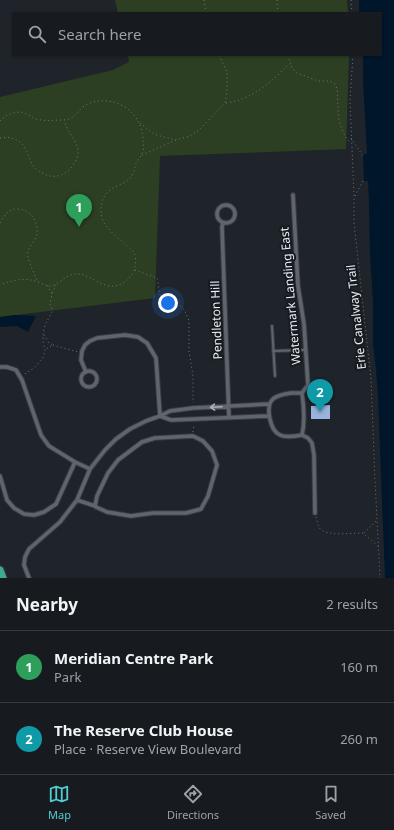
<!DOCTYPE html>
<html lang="en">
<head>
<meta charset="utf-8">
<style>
	:root { --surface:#171b20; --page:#24282d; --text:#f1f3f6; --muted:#9ea1a5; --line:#36393e; --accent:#51ccd2 }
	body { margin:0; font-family:"Noto Sans",sans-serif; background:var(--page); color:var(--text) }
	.you { position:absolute; left:168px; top:303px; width:14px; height:14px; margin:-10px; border:3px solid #fff; border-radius:50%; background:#1a73e8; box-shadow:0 0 0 6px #1a73e833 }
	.badge { display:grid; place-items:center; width:26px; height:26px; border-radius:50%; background:var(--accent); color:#fff; font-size:13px; font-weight:700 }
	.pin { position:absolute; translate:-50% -33px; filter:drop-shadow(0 1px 2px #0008) }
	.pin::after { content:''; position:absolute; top:21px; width:14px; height:12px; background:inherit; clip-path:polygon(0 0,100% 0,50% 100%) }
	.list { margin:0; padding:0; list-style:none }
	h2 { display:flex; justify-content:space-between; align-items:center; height:52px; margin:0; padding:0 16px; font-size:17px }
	h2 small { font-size:13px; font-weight:400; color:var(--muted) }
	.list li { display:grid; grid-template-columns:26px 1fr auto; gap:12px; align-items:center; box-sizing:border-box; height:72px; padding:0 16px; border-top:1px solid var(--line) }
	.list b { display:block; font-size:15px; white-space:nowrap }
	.list p { margin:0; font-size:13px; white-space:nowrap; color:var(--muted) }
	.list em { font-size:13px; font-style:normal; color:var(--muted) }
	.icon { flex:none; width:22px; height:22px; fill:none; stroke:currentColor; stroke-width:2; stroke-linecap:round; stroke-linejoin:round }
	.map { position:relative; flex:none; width:394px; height:578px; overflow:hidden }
	.search { position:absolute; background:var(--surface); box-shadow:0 1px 3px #0004; left:12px; right:12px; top:12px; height:44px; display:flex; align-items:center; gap:10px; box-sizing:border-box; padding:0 14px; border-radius:0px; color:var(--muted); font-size:15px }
	.sheet { height:196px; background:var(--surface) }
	nav { display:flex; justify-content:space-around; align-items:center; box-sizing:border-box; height:56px; border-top:1px solid var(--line); background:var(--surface); font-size:11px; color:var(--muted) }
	nav a { display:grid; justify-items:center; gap:2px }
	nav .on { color:var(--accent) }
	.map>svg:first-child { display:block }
	.green { fill:#2c3f22 }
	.water { fill:#00162b }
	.building { fill:#9ab4dd }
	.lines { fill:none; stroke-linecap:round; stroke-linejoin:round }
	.lane-casing { stroke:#3b3e44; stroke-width:4 }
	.street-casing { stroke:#3b3e44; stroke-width:5.5 }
	.highway-casing { stroke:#3b3e44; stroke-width:9 }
	.path { stroke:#71757a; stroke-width:1; stroke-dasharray:1 3; stroke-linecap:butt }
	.lane { stroke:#60656d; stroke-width:2 }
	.street { stroke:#60656d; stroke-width:3.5 }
	.highway { stroke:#3eaa91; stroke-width:7 }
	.oneway { stroke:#acb0b6 }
	.labels { text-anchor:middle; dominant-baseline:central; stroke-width:4; stroke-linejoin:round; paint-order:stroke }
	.street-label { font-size:12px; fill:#ebeef2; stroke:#161a21 }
</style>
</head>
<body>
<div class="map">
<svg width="394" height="578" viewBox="0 0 394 578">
	<rect width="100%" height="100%" fill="#1f242a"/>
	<path class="green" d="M 115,0 L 347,0 L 348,13 L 118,13 Z
		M 128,55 L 349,55 L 346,149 L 160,156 L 155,298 L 0,317 L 0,97 L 113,70 L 129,62 Z"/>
	<path class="water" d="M 359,0 L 394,0 L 394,578 L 385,578 L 378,398 L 376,370 L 373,344 L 373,302 L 370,256 L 369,202 L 368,181 L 364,181 L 363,156 L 363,154 L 367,154 L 363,82 L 363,55 L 381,55 L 381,13 L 359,13 Z
		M 15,315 L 36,316 L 28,332 L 17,326 L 0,327 L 0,317 Z"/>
	<path class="building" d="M 330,405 L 330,419 L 311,419 L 311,406 Z"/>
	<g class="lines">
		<defs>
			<path id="lane" d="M 272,326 L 275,376
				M 273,351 L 305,350"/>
			<path id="street" d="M 293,195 L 298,286 L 304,324 L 308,385 L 302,393
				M217 214a9 9 0 1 1 18 0a9 9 0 1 1-18 0Z
				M 223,223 L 222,227 L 229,418
				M 0,367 L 7,367 L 16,370 L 22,380 L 41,435 L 49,446 L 75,462 L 90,469
				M81 379a8 8 0 1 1 16 0a8 8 0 1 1-16 0Z
				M 86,372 L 81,360 L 82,351 L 85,345 L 90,341 L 97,338 L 125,335 L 138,337 L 147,343 L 156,358 L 160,416
				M 291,393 L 302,393 C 304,407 305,422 302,435 C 296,436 286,438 280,435 C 270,431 265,406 273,399 C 277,395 285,394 291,393 Z
				M 160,416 L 171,420 L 269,416
				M 302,435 L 308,438 L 312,443 L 314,455 L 315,513
				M 0,476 L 7,500 L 14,508 L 24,514 L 34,515 L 44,512 L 56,504 L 75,462
				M 77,500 L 95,506 L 96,507 L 107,512 L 131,516 L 153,513 L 186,513 L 201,509 L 208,496 L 217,465 L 212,451 L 203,441 L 193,436 L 155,438 L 142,442 L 118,460 L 108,473 L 97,496 L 95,506
				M 29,578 L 24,565 L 25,557 L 29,549 L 60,522 L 77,500 L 90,469 L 105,450 L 116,439 L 130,429 L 146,421 L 160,416 L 170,411 L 193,408 L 269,404"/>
			<path id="highway" d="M 0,570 L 3,578"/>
		</defs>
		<use href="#lane" class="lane-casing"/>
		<use href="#street" class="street-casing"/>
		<use href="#highway" class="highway-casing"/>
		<path class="path" d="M 204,0 L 206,13
			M 277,0 L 278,13
			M 351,0 L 352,13
			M 288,55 L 292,68 L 297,73 L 318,81 L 330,81 L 335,84 C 339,92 337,100 338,108 C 338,120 342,135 351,143
			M 353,55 L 350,101 L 354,196 L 354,223 L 371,379 L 375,481 L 380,578
			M 226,103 C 248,100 262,89 278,75 C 282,71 285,67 290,64
			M 0,121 C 5,115 16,110 24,113 C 30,115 35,120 41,120 C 48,121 55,120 62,120 C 75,120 75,113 84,106 C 90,102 99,100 107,101 C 128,103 143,120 143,141 C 144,145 144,150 142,153 C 141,157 138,160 136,163 C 135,168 134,173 131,177 C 123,186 110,186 104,197 C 100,205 100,215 104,223 C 109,231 118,238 125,244 C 128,247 132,249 134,253 C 136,257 136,263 135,267 C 134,273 129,279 125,282 C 106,294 95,276 79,274 C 67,272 61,285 49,286 C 45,286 42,283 38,282 C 25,277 13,280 0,285
			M 140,123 L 154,134 L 160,136 L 176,140 L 190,136 L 199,130 L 225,103 L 227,91 L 227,72 L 219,55
			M 0,138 C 10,136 21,139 26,150 C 29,155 30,162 34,167 C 36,170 40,172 44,174 C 53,178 61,177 69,170 C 73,166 79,157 78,151 C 77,139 66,132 65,121
			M 351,138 L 363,156
			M 142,155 L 176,140
			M 355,196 L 364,179
			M 0,223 C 4,216 7,210 16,209 C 29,208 39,221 37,234 C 35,242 26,248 28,257 C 30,265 34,273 37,281
			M 135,270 L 157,278 C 159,284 158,292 161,297 C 164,301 169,301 173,302 C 182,305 186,312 189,321 L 189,351 L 193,376 L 193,403
			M 52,293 L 56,285
			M 44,335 L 49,343 L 53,345 L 46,349
			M 53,345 L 78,352
			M 25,374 L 35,367 L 43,358 L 45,350 L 43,342 L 43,334 L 45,325 L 52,312 L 52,309 L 50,305 L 52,294 L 47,285
			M 193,432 L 194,425
			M 316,517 L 319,528 L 325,532 L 336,534 L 363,533 L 378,546
			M 364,533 L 376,521"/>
		<use href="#lane" class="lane"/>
		<use href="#street" class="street"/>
		<use href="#highway" class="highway"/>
	</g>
	<defs><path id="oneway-shaft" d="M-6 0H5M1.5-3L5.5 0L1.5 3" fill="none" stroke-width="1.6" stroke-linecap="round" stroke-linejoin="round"/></defs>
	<use class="oneway" href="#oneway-shaft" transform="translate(216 407) rotate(177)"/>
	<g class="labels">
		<g class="street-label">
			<text transform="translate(290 296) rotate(-95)">Watermark Landing East</text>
			<text transform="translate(356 317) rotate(-96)">Erie Canalway Trail</text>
			<text transform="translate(216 320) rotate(-92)">Pendleton Hill</text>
		</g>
	</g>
</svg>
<div class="you"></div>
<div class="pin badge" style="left:79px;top:227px;background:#2e9e5b">1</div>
<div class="pin badge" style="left:320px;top:412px;background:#0f9aa8">2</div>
<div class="search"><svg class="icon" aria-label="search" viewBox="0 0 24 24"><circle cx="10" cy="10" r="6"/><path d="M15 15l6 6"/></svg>Search here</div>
</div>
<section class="sheet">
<h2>Nearby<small>2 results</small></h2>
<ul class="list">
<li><span class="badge" style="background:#2e9e5b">1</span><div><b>Meridian Centre Park</b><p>Park</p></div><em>160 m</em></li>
<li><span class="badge" style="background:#0f9aa8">2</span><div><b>The Reserve Club House</b><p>Place · Reserve View Boulevard</p></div><em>260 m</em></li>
</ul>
</section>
<nav>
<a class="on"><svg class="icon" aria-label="map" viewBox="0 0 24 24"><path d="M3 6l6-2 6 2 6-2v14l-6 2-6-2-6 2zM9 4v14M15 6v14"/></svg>Map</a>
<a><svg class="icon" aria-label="directions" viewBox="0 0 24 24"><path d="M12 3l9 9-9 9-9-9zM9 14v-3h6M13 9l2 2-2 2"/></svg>Directions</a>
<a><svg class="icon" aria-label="saved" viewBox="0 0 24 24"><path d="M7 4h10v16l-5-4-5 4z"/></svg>Saved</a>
</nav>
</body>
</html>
